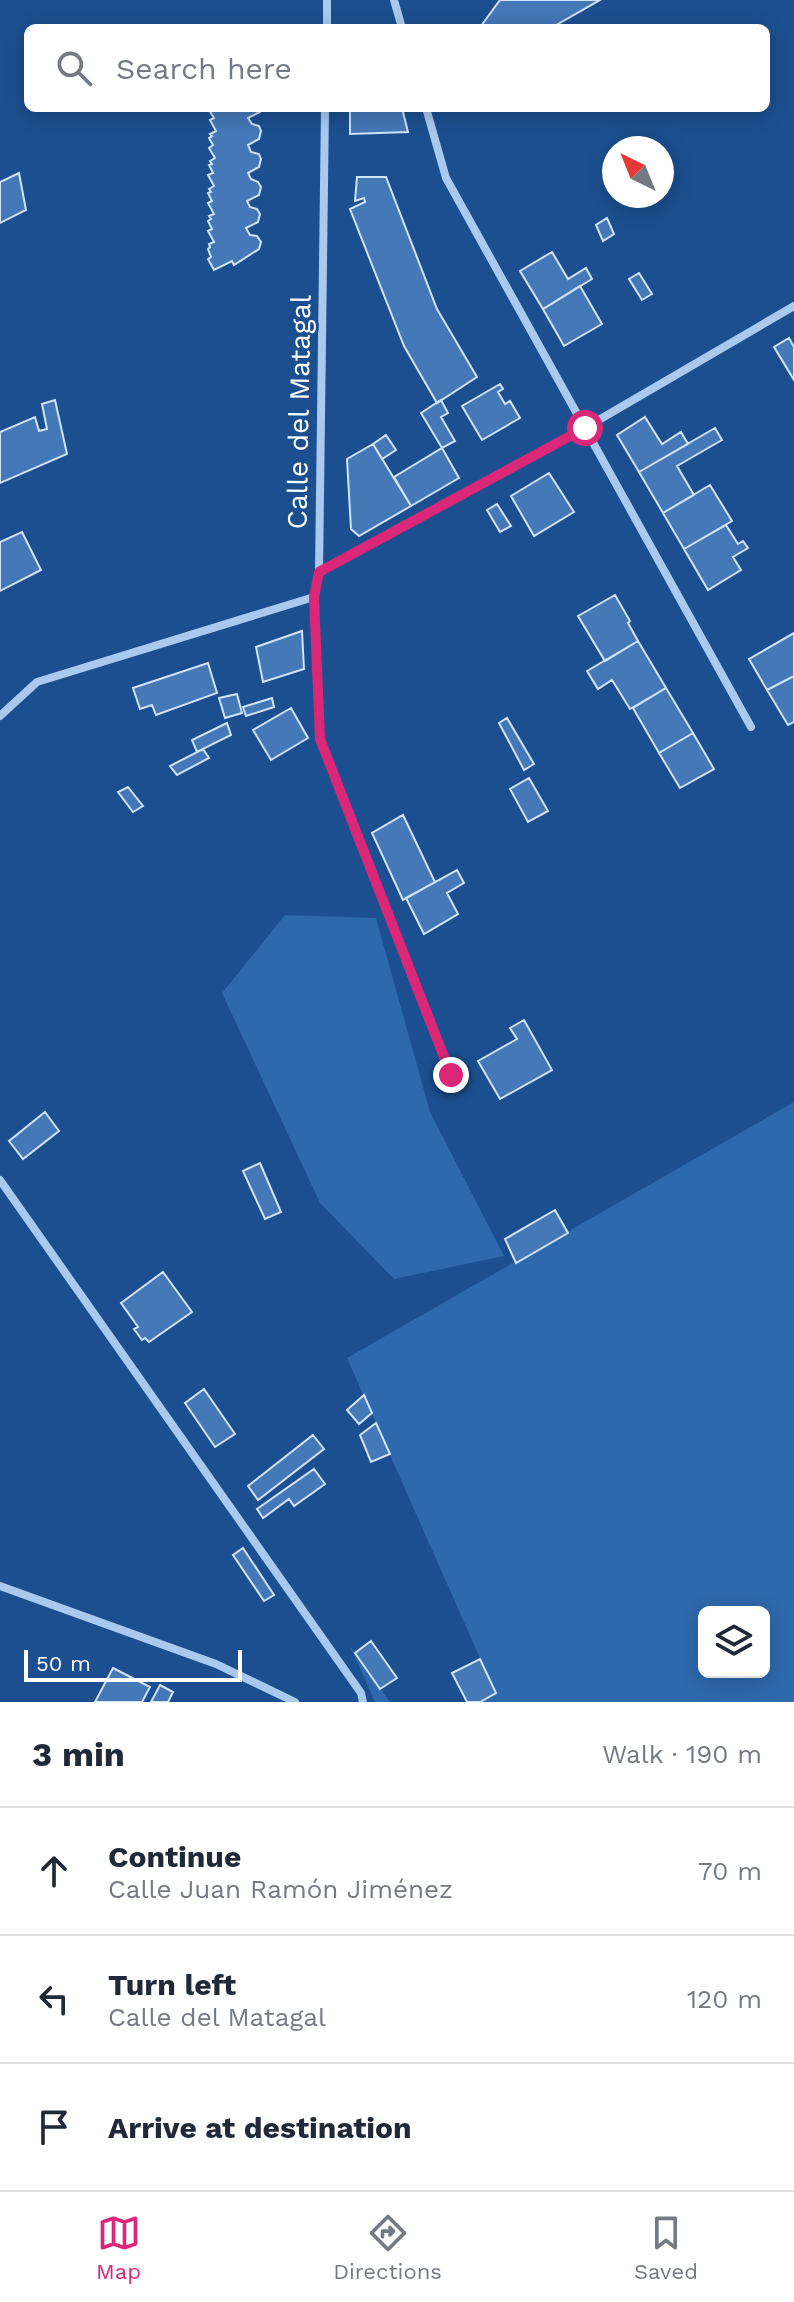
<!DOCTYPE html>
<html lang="en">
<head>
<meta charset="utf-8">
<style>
	:root { --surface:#fff; --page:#f2f2f3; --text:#1f2937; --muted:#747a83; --line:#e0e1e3; --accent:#db2777 }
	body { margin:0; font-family:"Work Sans",sans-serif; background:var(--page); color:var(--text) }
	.controls { position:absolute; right:24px; bottom:24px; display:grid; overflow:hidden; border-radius:12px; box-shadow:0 4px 20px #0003 }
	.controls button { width:72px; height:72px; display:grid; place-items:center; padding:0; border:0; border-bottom:2px solid var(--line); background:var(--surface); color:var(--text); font:40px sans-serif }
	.compass { position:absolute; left:602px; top:136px; width:72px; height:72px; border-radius:50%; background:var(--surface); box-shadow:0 4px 20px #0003; rotate:317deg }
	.scale { position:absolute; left:24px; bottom:20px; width:218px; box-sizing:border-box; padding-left:8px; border:4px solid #fff; border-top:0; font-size:22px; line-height:28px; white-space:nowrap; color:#fff; -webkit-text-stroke:6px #1b4f8f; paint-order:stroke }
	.stop { position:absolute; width:24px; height:24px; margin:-18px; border:6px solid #db2777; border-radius:50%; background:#fff }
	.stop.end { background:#db2777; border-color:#fff; box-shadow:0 2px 8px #0008 }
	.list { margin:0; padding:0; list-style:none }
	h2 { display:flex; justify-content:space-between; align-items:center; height:104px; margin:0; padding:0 32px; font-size:34px }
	h2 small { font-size:26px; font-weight:400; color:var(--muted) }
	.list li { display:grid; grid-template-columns:52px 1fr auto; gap:24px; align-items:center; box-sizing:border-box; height:128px; padding:0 32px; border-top:2px solid var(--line) }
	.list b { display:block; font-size:30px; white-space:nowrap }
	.list p { margin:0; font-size:26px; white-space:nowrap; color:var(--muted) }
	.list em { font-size:26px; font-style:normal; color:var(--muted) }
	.icon { flex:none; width:44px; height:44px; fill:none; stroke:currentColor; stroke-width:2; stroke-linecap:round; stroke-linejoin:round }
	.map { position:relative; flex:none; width:794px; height:1702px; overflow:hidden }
	.search { position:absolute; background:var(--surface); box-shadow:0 4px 20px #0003; left:24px; right:24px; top:24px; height:88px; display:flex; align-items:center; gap:20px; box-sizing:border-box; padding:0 28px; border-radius:12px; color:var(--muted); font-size:30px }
	.sheet { height:488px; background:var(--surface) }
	nav { display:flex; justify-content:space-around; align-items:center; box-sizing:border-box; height:112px; border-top:2px solid var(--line); background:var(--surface); font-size:22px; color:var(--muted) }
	nav a { display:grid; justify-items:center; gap:4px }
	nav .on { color:var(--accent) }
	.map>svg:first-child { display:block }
	.green { fill:#2e69ad; fill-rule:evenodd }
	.building { fill:#4478b7; stroke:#cfe3fa; stroke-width:2 }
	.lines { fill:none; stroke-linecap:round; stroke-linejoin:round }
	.minor { stroke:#a9c9ee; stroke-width:8 }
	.route { stroke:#db2777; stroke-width:10 }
	.labels { text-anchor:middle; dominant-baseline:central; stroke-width:6; stroke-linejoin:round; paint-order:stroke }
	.street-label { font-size:28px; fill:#fff; stroke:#1b4f8f }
</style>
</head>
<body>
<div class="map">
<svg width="794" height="1702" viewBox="0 0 794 1702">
	<rect width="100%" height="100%" fill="#1b4f8f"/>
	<path class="green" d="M 285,915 L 376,918 L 430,1112 L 504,1256 L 394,1279 L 320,1203 L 222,993 Z
		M 794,1102 L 794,1702 L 481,1702 L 495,1692 L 347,1358 ZM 704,1612 L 764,1612 L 764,1672 L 704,1672 Z
		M 350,1646 L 390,1702 L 375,1702 Z"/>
	<path class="building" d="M 500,0 L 600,0 L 551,28 L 484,28 L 481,26 Z
		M 261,108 L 260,112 L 248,118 L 252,124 L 259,126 L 261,131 L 259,139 L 248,145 L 251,152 L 259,154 L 261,159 L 259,167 L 248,173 L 251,179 L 258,182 L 261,187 L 259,195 L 247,201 L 250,207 L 257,209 L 260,214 L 258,222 L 246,228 L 250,235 L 257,236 L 261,242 L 259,249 L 234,265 L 232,261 L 214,270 L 208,259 L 211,257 L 208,249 L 210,247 L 209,244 L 214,242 L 208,231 L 212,229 L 208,221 L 211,219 L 209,216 L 214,214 L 208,203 L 212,201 L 208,193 L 211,192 L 209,189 L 214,186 L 208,175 L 213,173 L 209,165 L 212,164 L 210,161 L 215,158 L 209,148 L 213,145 L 209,138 L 212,136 L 210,134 L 216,131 L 210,120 L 214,118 L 209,110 L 212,108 Z
		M 350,108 L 402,108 L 408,132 L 350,134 Z
		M 19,173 L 26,210 L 0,223 L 0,182 Z
		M 357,177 L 386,177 L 437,309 L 477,377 L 437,403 L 404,346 L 350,209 L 365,202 L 364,198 L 355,201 Z
		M 607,218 L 614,234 L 603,241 L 596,225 Z
		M 552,252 L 568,279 L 586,268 L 592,279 L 543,309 L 520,271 Z
		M 639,273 L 652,294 L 642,300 L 629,279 Z
		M 580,286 L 602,324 L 564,346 L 543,309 Z
		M 789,338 L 794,347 L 794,380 L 774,347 Z
		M 500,384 L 503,389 L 498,392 L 505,404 L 510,401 L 520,418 L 482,440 L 462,406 Z
		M 55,400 L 67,454 L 0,483 L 0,432 L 35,417 L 39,431 L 47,429 L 42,404 Z
		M 441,400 L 448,413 L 441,417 L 455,441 L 442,448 L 421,413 Z
		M 645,417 L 662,444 L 681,432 L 688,444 L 639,472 L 617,435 Z
		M 715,428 L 722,440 L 677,466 L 694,495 L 663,513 L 639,472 Z
		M 386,435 L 396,450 L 382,459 L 373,444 Z
		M 373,444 L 411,506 L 359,536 L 351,529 L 347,459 Z
		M 442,448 L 459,478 L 411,506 L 394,477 Z
		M 549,473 L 574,512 L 534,536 L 511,496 Z
		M 710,485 L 732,521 L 684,549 L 663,513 Z
		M 497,504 L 511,526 L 500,532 L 487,510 Z
		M 726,525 L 738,544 L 743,541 L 748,548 L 733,557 L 741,570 L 708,590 L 684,549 Z
		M 22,532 L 41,570 L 0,591 L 0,542 Z
		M 615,595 L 630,621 L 628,623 L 638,641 L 605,661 L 578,616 Z
		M 302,631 L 304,669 L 263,682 L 256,647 Z
		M 794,633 L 794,676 L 767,690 L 749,659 Z
		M 638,641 L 666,688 L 630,709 L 612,680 L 598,689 L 587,671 Z
		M 208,663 L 217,693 L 156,715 L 152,705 L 140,709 L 133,688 Z
		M 794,676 L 794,722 L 788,725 L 767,690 Z
		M 666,688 L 693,733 L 659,753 L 633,708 Z
		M 237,694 L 242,713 L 225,718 L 219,698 Z
		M 272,698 L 274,707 L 246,716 L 243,707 Z
		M 291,708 L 308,738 L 271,760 L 253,730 Z
		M 507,718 L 534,764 L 524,770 L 499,723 Z
		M 227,723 L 231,735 L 197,752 L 192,740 Z
		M 693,733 L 714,769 L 680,788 L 659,753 Z
		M 203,749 L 209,758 L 177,775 L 170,766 Z
		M 529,778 L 548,811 L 528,822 L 510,789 Z
		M 128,787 L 143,806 L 133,812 L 118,792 Z
		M 403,815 L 435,882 L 403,900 L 372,833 Z
		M 457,870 L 464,883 L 447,893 L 458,914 L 424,934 L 406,898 Z
		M 524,1020 L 552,1070 L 500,1099 L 478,1061 L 517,1039 L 510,1028 Z
		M 45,1112 L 59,1131 L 23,1159 L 9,1141 Z
		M 260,1163 L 281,1212 L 265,1219 L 243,1171 Z
		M 555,1210 L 568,1233 L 516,1263 L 505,1239 Z
		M 163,1272 L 192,1312 L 149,1342 L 145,1338 L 142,1340 L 134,1329 L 138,1327 L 121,1303 Z
		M 204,1389 L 235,1434 L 215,1447 L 185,1403 Z
		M 364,1395 L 372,1413 L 359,1424 L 347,1410 Z
		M 376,1423 L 390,1454 L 371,1462 L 360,1435 Z
		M 313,1435 L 324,1449 L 258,1500 L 248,1486 Z
		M 314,1469 L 325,1484 L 294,1506 L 289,1499 L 263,1518 L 257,1509 Z
		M 243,1548 L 274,1595 L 264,1601 L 233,1555 Z
		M 371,1641 L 397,1678 L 380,1689 L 355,1653 Z
		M 480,1659 L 496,1693 L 480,1702 L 467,1702 L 452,1673 Z
		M 113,1668 L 150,1687 L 142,1702 L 95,1702 Z
		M 160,1685 L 173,1692 L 168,1702 L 151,1702 Z"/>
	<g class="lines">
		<path class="minor" d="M 394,0 L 402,28
			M 327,28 L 327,0
			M 325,108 L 319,572 L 314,597 L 320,739 L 451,1075
			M 426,108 L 446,178 L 751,727
			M 319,572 L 585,428 L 794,306
			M 0,716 L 37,682 L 314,597
			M 0,1180 L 361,1693 L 363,1702
			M 0,1586 L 216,1664 L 295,1702"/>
	</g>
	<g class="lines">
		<path class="route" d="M 451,1075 L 320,739 L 314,597 L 319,572 L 585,428"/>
	</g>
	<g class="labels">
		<g class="street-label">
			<text transform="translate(299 412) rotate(-89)">Calle del Matagal</text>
		</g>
	</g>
</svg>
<div class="controls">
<button><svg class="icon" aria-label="layers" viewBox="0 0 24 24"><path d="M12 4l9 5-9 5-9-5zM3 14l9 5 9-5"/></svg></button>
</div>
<svg class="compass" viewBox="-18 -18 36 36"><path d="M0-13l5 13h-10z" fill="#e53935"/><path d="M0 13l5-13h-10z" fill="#747a83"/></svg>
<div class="scale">50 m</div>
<div class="stop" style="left:585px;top:428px"></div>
<div class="stop end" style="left:451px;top:1075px"></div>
<div class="search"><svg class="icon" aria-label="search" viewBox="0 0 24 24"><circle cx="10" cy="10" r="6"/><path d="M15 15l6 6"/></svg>Search here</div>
</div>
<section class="sheet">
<h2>3 min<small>Walk · 190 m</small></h2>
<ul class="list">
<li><svg class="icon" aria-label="ahead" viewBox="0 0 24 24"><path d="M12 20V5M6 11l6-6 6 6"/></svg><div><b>Continue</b><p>Calle Juan Ramón Jiménez</p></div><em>70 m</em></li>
<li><svg class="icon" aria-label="left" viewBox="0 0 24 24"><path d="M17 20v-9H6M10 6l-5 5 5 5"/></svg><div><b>Turn left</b><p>Calle del Matagal</p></div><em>120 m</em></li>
<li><svg class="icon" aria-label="arrive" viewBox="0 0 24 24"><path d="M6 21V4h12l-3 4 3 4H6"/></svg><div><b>Arrive at destination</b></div></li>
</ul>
</section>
<nav>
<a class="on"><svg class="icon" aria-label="map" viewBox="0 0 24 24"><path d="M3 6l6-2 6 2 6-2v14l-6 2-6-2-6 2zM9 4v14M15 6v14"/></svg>Map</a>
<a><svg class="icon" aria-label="directions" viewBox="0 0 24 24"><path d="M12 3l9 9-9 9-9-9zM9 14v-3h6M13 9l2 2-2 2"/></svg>Directions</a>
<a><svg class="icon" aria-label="saved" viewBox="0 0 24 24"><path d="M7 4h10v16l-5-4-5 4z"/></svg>Saved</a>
</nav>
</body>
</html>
